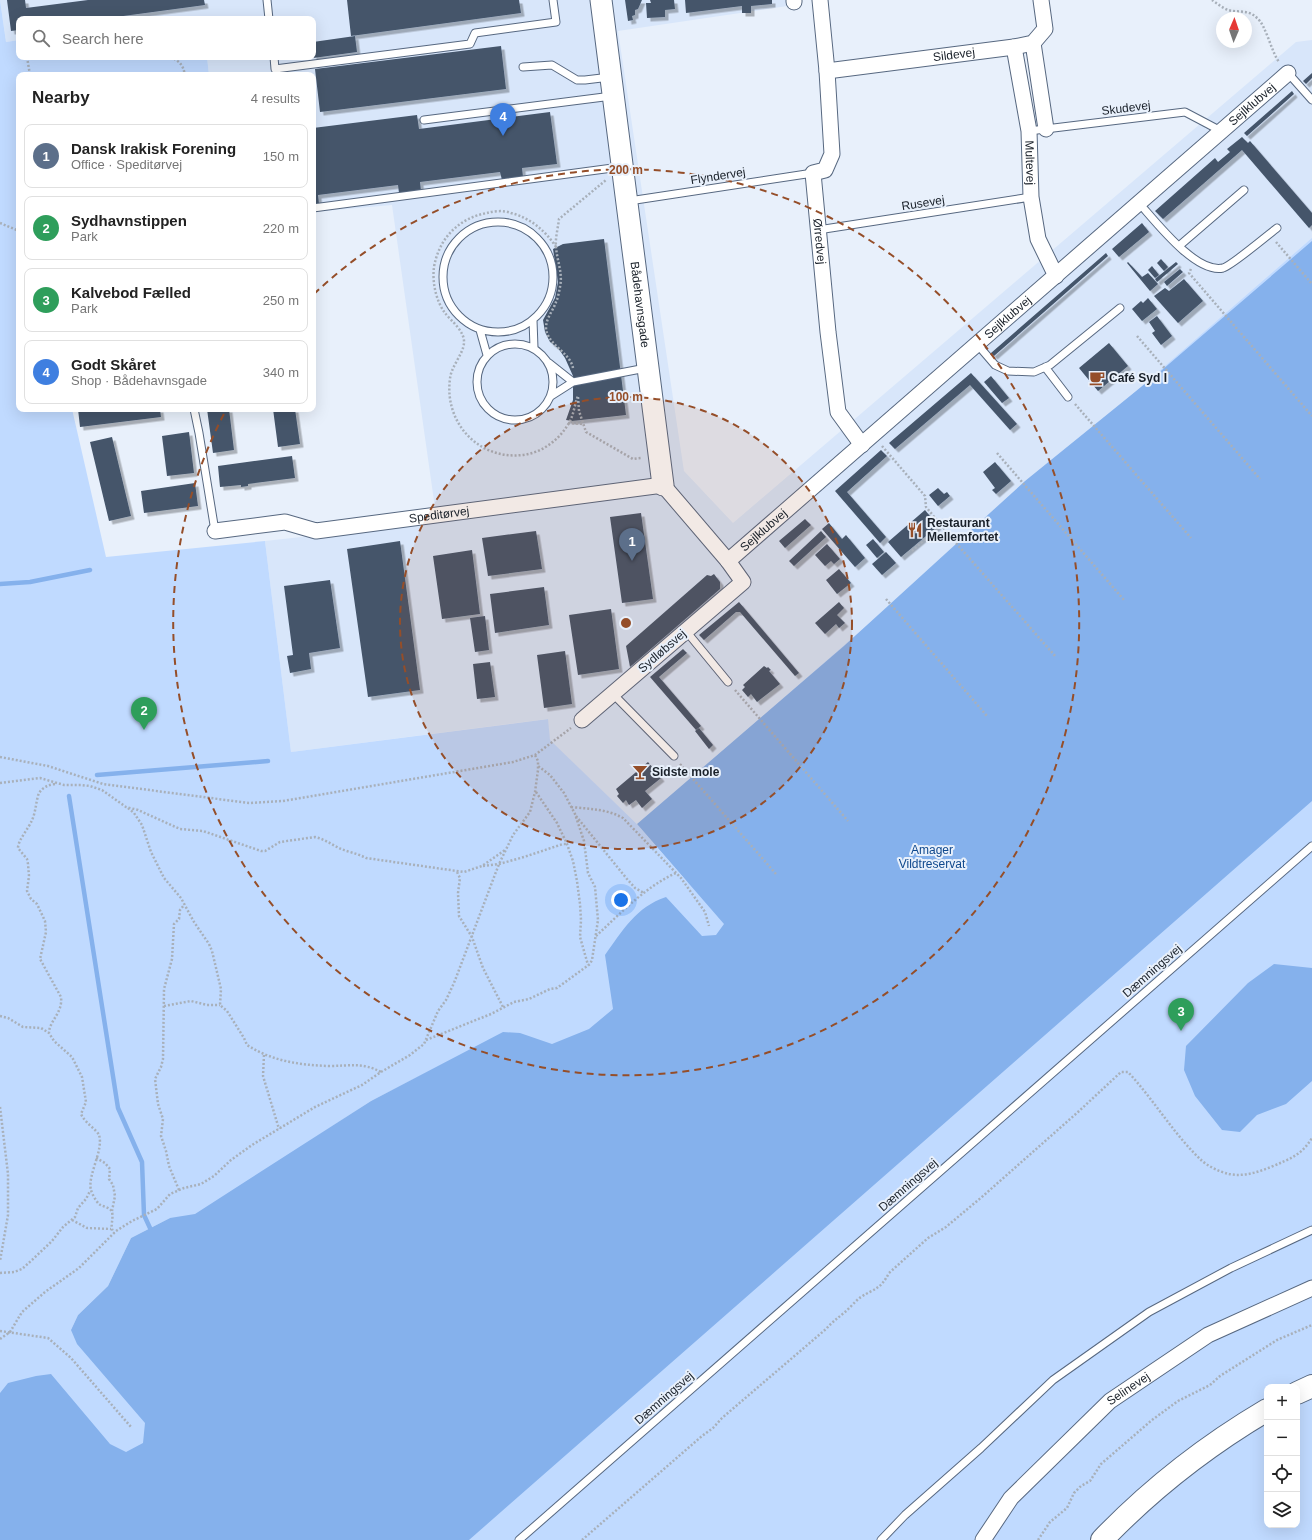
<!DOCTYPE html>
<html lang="en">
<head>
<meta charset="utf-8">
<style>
	:root { --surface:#fff; --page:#f6f6f6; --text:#222; --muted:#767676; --line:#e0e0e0; --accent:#ea580c }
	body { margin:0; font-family:Helvetica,sans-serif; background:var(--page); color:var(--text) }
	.controls { position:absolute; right:12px; bottom:12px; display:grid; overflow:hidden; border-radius:8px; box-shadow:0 4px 16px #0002 }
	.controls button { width:36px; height:36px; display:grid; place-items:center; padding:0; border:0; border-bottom:1px solid var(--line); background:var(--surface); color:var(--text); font:20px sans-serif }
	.compass { position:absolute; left:1216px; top:12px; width:36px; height:36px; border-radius:50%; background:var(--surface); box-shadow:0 4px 16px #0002; rotate:2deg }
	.you { position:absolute; left:621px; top:900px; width:14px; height:14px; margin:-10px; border:3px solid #fff; border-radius:50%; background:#1a73e8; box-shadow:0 0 0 6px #1a73e833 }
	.badge { display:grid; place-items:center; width:26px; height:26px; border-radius:50%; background:var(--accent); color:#fff; font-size:13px; font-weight:700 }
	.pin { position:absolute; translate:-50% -33px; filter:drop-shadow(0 1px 2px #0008) }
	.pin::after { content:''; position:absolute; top:21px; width:14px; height:12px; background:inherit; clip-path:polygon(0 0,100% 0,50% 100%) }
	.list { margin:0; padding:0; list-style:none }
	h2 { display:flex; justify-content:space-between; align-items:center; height:52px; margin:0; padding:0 16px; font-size:17px }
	h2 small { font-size:13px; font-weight:400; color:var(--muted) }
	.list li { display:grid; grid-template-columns:26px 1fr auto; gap:12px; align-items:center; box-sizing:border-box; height:64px; margin:0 8px 8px; padding:0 8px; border:1px solid var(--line); border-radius:8px }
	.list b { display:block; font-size:15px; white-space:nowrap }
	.list p { margin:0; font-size:13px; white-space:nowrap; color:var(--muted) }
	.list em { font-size:13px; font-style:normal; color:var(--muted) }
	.icon { flex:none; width:22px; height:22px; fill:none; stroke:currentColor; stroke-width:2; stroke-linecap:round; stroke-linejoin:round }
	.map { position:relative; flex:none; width:1312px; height:1540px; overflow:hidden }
	.search { position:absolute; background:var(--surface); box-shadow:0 4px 16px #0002; left:16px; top:16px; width:300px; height:44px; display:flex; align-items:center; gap:10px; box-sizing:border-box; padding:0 14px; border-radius:8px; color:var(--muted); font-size:15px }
	.panel { position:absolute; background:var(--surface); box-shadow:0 4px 16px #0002; left:16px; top:72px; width:300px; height:340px; border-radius:8px }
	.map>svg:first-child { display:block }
	.built { fill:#d8e6fa }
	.green { fill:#c0daff; fill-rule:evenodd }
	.water { fill:#85b1ec }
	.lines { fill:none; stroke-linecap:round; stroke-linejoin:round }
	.stream { stroke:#85b1ec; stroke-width:4.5 }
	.building { fill:#44556b; filter:url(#shadow) }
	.lane-casing { stroke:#576880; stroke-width:9 }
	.street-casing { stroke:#576880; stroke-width:17 }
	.secondary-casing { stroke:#576880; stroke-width:23 }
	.highway-casing { stroke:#576880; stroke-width:24 }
	.path { stroke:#a8b0ba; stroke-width:2.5; stroke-dasharray:2 2; stroke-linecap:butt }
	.lane { stroke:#fff; stroke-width:7 }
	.street { stroke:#fff; stroke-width:15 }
	.secondary { stroke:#fff; stroke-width:21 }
	.highway { stroke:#fff; stroke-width:22 }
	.ring { fill:none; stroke:#954e29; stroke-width:2; stroke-dasharray:7 5 }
	.labels { text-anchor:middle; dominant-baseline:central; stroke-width:4; stroke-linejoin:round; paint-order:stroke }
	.street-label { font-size:12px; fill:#192029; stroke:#e8f0fb }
	.poi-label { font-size:12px; font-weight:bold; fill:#192029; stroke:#e8f0fb; text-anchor:start }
	.park-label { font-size:12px; fill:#0f488d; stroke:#e8f0fb }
	.centre { fill:#954e29; stroke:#e8f0fb; stroke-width:2 }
	.ring-label { font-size:12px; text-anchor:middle; font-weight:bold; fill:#954e29; stroke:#e8f0fb; stroke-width:4; stroke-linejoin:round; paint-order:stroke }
</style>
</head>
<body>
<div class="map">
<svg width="1312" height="1540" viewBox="0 0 1312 1540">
	<defs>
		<filter id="shadow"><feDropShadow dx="3.5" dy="3.5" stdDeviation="0" flood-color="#0004"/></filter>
	</defs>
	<rect width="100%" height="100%" fill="#e8f0fb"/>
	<path class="built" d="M 0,0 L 801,0 L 801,4 L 618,31 L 684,471 L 733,523 L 1296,42 L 1312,40 L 1312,241 L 1162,370 L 1025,481 L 844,646 L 637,824 L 549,740 L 547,719 L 291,752 L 265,541 L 437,522 L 392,205 L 313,212 L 313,75 L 209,75 L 207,57 L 313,57 L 313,19 L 202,19 L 201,16 L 182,19 L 19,19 L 19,40 L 6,42 Z"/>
	<path class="green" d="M 0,0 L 6,42 L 19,40 L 19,57 L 207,57 L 209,75 L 19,75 L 19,409 L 72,409 L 106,557 L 265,541 L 291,752 L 548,719 L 550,740 L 637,824 L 688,883 L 647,817 L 1312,238 L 1312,1540 L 0,1540 ZM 484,1043 L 311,1140 L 371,1101 ZM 170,1218 L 172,1218 L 71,1330 L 78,1315 L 108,1286 L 131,1238 ZM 1267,1387 L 1297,1387 L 1297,1525 L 1267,1525 Z"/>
	<path class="water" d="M 1312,241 L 1312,801 L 469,1540 L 0,1540 L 0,1393 L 8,1383 L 36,1376 L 51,1374 L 110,1444 L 126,1452 L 143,1443 L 145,1423 L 77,1344 L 71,1330 L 78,1315 L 108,1286 L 131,1238 L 170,1218 L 195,1214 L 371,1101 L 503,1032 L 520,1033 L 552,1044 L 589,1029 L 613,1009 L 605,955 C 623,930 636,907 666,897 L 702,936 L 716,935 L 724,924 L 637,824 L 844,646 L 1025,481 L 1162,370 Z
		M 1274,964 L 1312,968 L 1312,1081 L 1286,1104 L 1257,1115 L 1240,1132 L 1222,1130 L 1195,1096 L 1184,1070 L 1186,1046 L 1248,983 Z"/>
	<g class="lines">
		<path class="stream" d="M 0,584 L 30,582 L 90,570
			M 97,775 L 268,761
			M 69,796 L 118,1108 L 142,1162 L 144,1215 L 150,1228"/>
	</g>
	<path class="building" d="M 7,0 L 25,0 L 26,8 L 88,0 L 204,0 L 205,5 L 101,19 L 19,19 L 19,30 L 11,31 Z
		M 347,0 L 519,0 L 521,13 L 351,36 Z
		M 625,0 L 642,0 L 638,9 L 635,10 L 635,15 L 632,16 L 633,20 L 628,21 Z
		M 650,0 L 674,0 L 675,9 L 665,10 L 665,17 L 647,18 L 646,3 L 651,3 Z
		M 685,0 L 772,0 L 772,4 L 751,6 L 751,13 L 742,13 L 742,6 L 686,13 Z
		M 355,36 L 357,52 L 313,58 L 313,42 Z
		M 501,46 L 506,89 L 320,112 L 315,69 Z
		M 1312,73 L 1312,78 L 1306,84 L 1303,81 Z
		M 1292,91 L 1294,94 L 1247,136 L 1244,133 Z
		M 550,112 L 557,164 L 522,168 L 523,177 L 502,180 L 500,172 L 420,182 L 421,191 L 399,193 L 398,185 L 318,195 L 319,204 L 313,205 L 313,128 L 417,115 L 419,129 Z
		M 1242,137 L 1248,143 L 1250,141 L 1312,213 L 1312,225 L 1309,228 L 1242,150 L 1163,219 L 1155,211 L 1215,158 L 1218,162 L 1230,152 L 1227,149 Z
		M 1142,223 L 1149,232 L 1119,257 L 1112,249 Z
		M 604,239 L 626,415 L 572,421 L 566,420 L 573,400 L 573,376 L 565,358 L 558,348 L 550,342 L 545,332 L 543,320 L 555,298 L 558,282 L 553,249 L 563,244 Z
		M 1106,253 L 1108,256 L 994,356 L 991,353 Z
		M 1161,259 L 1168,267 L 1164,271 L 1157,263 Z
		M 1128,262 L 1142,277 L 1148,273 L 1158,284 L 1150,291 L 1127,263 Z
		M 1176,262 L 1178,264 L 1157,282 L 1155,279 Z
		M 1152,266 L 1159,275 L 1155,278 L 1148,270 Z
		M 1180,269 L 1183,272 L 1167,286 L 1164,282 Z
		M 1184,279 L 1203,301 L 1178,323 L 1154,296 L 1165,288 L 1169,291 Z
		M 1148,298 L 1157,309 L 1142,321 L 1132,309 L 1141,301 L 1143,303 Z
		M 1157,316 L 1172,336 L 1161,345 L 1152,333 L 1155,331 L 1149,322 Z
		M 1109,343 L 1128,366 L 1098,391 L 1079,368 Z
		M 971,373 L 1017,424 L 1010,430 L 970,385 L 895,449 L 889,443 Z
		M 991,376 L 1009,398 L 1002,403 L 984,382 Z
		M 78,409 L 160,409 L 161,417 L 80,427 Z
		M 207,409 L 229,409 L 234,450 L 213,453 Z
		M 273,409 L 295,409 L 300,444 L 278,447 Z
		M 189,432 L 194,473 L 167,476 L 162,436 Z
		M 112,437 L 131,516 L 109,521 L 90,442 Z
		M 881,450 L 887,456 L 847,492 L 886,537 L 880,543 L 835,491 Z
		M 292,456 L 295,478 L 248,484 L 248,486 L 241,487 L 241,485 L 220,487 L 218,466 Z
		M 995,462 L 1011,481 L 996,494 L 992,490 L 995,488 L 983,472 Z
		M 195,483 L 198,506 L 144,513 L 141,491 Z
		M 938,488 L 944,494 L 947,492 L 950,496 L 938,506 L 929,495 Z
		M 925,510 L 938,526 L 901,557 L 888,542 Z
		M 641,513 L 653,599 L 622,603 L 610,517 Z
		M 805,519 L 811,525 L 785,548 L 779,541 Z
		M 829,523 L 842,539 L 846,535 L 865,558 L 855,567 L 822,529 Z
		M 536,531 L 542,569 L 488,576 L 482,538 Z
		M 821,531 L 826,537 L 794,566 L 789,561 Z
		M 873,539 L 884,552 L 877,558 L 866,545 Z
		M 400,541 L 420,690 L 368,697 L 347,549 Z
		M 827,544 L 840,559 L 834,564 L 831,561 L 825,566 L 815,555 Z
		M 472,550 L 480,614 L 442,619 L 433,556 Z
		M 886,552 L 896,563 L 882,575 L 872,564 Z
		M 839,569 L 851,583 L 837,594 L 826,580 Z
		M 714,574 L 720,582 L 720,589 L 630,667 L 626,646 L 707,575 L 711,576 Z
		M 330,580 L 340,648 L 309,653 L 311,669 L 290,673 L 287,656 L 293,655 L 284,586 Z
		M 544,587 L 549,625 L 495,633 L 490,594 Z
		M 739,602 L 799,673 L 795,676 L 740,612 L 736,612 L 704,640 L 699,635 Z
		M 839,602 L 844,608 L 837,615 L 845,623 L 839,628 L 836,624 L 825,634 L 815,623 Z
		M 611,609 L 619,669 L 578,675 L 569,615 Z
		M 485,616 L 489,650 L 475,652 L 470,618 Z
		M 683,649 L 687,653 L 659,677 L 701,726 L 696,730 L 650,677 Z
		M 565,651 L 572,704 L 544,708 L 537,655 Z
		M 490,662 L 495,697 L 477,699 L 473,664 Z
		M 764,666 L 767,668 L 768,667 L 771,670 L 769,671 L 780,684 L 757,702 L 751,694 L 748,697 L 742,690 L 745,687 L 743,685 Z
		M 699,728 L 713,745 L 709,749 L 695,731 Z
		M 648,762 L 661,778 L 645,791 L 652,799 L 642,808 L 636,800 L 629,805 L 626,800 L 623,803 L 617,796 L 619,794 L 616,789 Z"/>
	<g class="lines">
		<defs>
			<path id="lane" d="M 267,0 L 269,19
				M 274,57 L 275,69 L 470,44 L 475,33 L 556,22 L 553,0
				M 523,67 L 552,65 L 577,80 L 585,80 L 610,77
				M 1288,73 L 1312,100
				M 424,120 L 612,96
				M 1029,131 L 1185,112 L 1221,131
				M 629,201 L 813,173
				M 1139,203 C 1156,222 1196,274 1223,268 C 1231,266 1268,235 1277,228
				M 313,208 L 620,167
				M443 277a55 55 0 1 1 110 0a55 55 0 1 1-110 0Z
				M 818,230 L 1031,197
				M 1179,246 L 1244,190
				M 533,320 L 534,348
				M 480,330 L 487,355
				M477 382a38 38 0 1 1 76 0a38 38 0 1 1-76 0Z
				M 977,344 L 995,365 L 1008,371 L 1034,372 L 1050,365 L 1120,308
				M 549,363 L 573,382
				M 1045,367 L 1068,397
				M 551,396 L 573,382 L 646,368
				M 194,409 L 199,433 L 215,531
				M 686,631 L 728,682
				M 613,694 L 674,756
				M 519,1540 L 1312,846
				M 881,1540 L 905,1515 L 981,1448 L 1053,1380 L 1149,1312 L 1231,1268 L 1312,1230"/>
			<g id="street">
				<path d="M 794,0 L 794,2"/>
				<path id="s1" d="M 820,0 L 827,71 L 832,154 L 825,170 L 813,173 L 828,332 L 838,412 L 862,445"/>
				<path d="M 1033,43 L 1046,129"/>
				<path id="s2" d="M 1014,47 L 1029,131 L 1031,197 L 1038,239 L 1056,276"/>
				<path id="s3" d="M 827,71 L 1014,47 L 1033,43 L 1045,29 L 1041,0"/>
				<path id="s4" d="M 215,531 L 285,522 L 316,531 L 663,485 L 728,561 L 743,582 L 582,720"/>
				<path id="s5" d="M 728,561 L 1288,73"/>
				<path id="s6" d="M 983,1540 L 1011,1498 L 1110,1401 L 1208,1335 L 1312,1288"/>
			</g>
			<g id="secondary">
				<path id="s7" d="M 601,0 L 663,485"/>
			</g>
			<path id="highway" d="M 1297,1393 L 1312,1386
				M 1102,1540 C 1151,1489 1206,1446 1267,1410"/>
		</defs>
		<use href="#lane" class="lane-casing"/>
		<use href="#street" class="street-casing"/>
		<use href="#secondary" class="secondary-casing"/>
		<use href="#highway" class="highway-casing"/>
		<path class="path" d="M 1212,0 C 1216,3 1223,8 1228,10 C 1238,13 1248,9 1257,18 C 1266,25 1271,51 1279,62
			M 27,57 L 30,75
			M 170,57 C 180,61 183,65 185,75
			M 0,223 L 19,231
			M 1276,242 L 1312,284
			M 556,247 C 545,230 530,218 511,213 C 504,210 494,211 487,213 C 459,218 439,238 434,267 C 432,282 436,301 445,313 C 451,321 465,331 464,343 C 463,355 451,366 450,379 C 444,422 478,460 522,455 C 543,453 562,438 571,419 C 574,412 575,403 578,396
			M 1191,269 L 1189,273 L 1312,416
			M 1137,336 L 1260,479
			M 573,368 C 570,352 547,345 546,328 C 546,318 553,311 556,302 C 558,298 559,292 560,287 C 563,273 557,261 556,247 C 555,239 558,228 559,219 L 606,180
			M 578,397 L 579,411 L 586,432 L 633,459 L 641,458
			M 1075,404 L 1191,538
			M 568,423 L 583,424
			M 882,446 L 925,496 L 926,507 L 956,543 L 1056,657
			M 997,453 L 1124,600
			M 912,551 L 941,525
			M 886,599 L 987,716
			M 735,690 L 848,821
			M 0,757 L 48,766 L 103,784 L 249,803 L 283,801 L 513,762 L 535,755 L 571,728
			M 680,764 L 776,874
			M 0,783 L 40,778 L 64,785 L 81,785 L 90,786 L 102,790 L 126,807 L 138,810 L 180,829 L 203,831 L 261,851 L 265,851 L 280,842 L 315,837 C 324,839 331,844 339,848 C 347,852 357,853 366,858 L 464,872 L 482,866 L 505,850
			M 55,784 C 48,785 43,787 39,793 C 36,800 36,812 32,820 C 29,828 18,840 18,848 L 27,859 L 28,864 L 29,876 L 27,891 L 31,899 L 37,904 L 45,921 L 46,932 L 40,959 L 61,997 C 63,1013 49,1021 49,1033 L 54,1041 L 72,1057 L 82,1077 L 86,1102 L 81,1114 C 85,1123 96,1129 99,1135 C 104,1150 87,1176 91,1190 C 92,1194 96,1201 99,1204 C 103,1207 110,1207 112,1212 C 114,1220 109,1226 114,1233
			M 536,792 L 557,823 L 567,844 L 573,861 L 577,881 L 580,904 L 581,920 L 580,937 L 588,965
			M 571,807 C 590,809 607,809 623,818 L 681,878 L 705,912 L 709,926
			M 128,808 L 134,813 L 142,825 L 151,852 L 164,878 L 181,898 L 194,922 L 209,944 L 212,951 L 221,989 L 220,1005 L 227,1011 L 244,1038 L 247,1045 C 272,1061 299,1065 329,1066 C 350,1066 362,1062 381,1072
			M 576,816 L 627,879 L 635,888 L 644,893
			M 483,866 L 499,864 L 524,857 L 563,844 L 567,844
			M 457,872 L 460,878 L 458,893 L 459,916 L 472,937 L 483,968 L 503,1007
			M 596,936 C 621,913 645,887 676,873
			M 164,1006 L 191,1001 L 207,1005 L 220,1005
			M 0,1016 L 8,1018 L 23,1027 L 41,1028 L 49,1033
			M 426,1040 L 491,1014 L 514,1002 L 529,999 L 550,989 L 557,988 L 590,964 L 592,960 L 598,920 L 595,887 L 588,873 L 584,841 L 575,814 L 564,793 L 550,775 L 538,766
			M 264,1055 L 263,1076 L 279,1129
			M 0,1107 L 8,1174 L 8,1215 L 0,1261
			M 96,1158 L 105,1163 L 110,1169 L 109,1179 L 113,1185 L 115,1196 L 112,1211
			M 179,1190 L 169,1166 L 166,1151 L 161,1136 L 163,1119 L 158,1104 L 155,1079 L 161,1067 L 163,1059 L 164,989 L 172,959 L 174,924 L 179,919 L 180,910 L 184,905
			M 72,1220 L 87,1228 L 111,1229
			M 0,1273 L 14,1272 L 22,1269 L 32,1260 L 52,1241 L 63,1227 L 75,1217 L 78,1208 L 86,1199 L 90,1191
			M 0,1331 L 48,1338 L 71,1358 L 131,1427
			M 0,1339 L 10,1332 L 22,1312 L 45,1292 L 79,1268 L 116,1231 L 132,1221 L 157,1209 L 170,1194 L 184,1188 L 201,1184 L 214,1176 L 231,1160 L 252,1145 L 315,1107 L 362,1085 L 381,1072 L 410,1055 L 424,1044 L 438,1011 L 446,1000 L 454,983 L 499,864 L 513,835 L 530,812 L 535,792 L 538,770 L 538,761 L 535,755
			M 582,1540 L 702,1436 L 713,1428 L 722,1418 L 826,1329 C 832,1322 838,1318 845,1312 C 850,1308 855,1301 861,1297 C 875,1288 880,1290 889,1273 L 928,1238 L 946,1227 L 983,1196 L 1078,1112 L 1121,1072 L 1128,1072 C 1154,1100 1173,1133 1200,1159 C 1207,1166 1220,1172 1229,1174 C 1244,1177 1258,1172 1271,1167 C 1289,1159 1301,1156 1312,1138
			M 1038,1540 L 1050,1522 L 1067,1508 L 1074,1493 L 1081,1486 L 1090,1481 L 1101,1464 L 1152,1420 L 1178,1401 L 1210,1385 L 1220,1376 L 1277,1340 L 1312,1325"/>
		<use href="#lane" class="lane"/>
		<use href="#street" class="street"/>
		<use href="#secondary" class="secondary"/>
		<use href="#highway" class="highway"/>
	</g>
	<circle cx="626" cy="623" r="226" fill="#954e29" fill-opacity=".12"/>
	<g class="ring">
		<circle cx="626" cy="623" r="226"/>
		<path d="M314 294A453 453 0 1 1 226 410"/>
	</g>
	<defs>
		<symbol id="cafe-bare" viewBox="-9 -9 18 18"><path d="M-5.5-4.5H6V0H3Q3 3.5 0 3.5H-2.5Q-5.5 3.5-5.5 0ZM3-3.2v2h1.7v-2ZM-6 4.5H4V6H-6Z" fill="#954e29" stroke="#e8f0fb" stroke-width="2.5" paint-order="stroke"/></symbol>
		<symbol id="restaurant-bare" viewBox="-9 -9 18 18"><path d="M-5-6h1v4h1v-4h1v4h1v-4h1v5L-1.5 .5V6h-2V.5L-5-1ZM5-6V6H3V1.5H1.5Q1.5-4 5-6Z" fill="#954e29" stroke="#e8f0fb" stroke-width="2.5" paint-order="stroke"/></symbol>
		<symbol id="bar-bare" viewBox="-9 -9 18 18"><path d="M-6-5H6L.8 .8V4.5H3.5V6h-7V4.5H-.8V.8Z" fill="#954e29" stroke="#e8f0fb" stroke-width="2.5" paint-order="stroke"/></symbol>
	</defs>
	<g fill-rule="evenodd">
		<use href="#cafe-bare" x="1086" y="367" width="22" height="22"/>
		<use href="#restaurant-bare" x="904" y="519" width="22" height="22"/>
		<use href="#bar-bare" x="629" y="761" width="22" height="22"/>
	</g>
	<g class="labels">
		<g class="street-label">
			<text stroke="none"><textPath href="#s3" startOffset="128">Sildevej</textPath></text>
			<text stroke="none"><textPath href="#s5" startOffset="695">Sejlklubvej</textPath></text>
			<text transform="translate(1126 108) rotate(-7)">Skudevej</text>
			<text stroke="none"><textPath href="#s2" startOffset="117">Multevej</textPath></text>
			<text transform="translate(718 176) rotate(-9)">Flyndervej</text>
			<text transform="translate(923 203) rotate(-9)">Rusevej</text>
			<text stroke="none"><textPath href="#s1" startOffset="253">Ørredvej</textPath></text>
			<text stroke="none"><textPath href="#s7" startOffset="307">Bådehavnsgade</textPath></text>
			<text stroke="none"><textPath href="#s5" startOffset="371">Sejlklubvej</textPath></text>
			<text stroke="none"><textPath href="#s4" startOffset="227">Speditørvej</textPath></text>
			<text stroke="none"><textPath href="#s5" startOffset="47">Sejlklubvej</textPath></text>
			<text transform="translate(662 651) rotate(-41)">Sydløbsvej</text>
			<text transform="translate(1152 971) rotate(-41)">Dæmningsvej</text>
			<text transform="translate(908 1185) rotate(-41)">Dæmningsvej</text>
			<text stroke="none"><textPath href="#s6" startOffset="211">Selinevej</textPath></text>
			<text transform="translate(664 1398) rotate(-41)">Dæmningsvej</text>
		</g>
		<g class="poi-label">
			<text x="1109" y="378">Café Syd I</text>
			<text x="927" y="523">Restaurant<tspan x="927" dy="14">Mellemfortet</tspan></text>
			<text x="652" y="772">Sidste mole</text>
		</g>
		<g class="park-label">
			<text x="932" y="850">Amager<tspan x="932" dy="14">Vildtreservat</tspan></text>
		</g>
	</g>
	<circle cx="626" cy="623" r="6" class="centre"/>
	<g class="ring-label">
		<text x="626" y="174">200 m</text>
		<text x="626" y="401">100 m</text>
	</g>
</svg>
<div class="controls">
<button>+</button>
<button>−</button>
<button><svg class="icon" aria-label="locate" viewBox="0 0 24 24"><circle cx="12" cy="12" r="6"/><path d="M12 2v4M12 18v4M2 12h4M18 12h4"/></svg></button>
<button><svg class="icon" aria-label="layers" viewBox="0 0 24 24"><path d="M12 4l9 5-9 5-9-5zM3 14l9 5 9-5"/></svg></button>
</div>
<svg class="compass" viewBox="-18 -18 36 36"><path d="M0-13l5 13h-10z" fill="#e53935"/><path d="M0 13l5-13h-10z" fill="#767676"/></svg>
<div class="you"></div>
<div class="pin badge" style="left:632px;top:561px;background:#5c6f8a">1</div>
<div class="pin badge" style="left:144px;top:730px;background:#2e9e5b">2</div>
<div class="pin badge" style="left:1181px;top:1031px;background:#2e9e5b">3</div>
<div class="pin badge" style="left:503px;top:136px;background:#3f7fe0">4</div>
<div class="search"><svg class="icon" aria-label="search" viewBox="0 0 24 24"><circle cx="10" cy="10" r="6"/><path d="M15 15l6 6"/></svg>Search here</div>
<section class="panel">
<h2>Nearby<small>4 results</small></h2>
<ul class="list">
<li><span class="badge" style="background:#5c6f8a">1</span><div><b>Dansk Irakisk Forening</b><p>Office · Speditørvej</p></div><em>150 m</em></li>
<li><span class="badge" style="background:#2e9e5b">2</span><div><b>Sydhavnstippen</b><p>Park</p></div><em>220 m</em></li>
<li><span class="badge" style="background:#2e9e5b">3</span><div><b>Kalvebod Fælled</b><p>Park</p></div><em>250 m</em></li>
<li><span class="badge" style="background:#3f7fe0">4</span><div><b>Godt Skåret</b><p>Shop · Bådehavnsgade</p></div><em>340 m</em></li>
</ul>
</section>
</div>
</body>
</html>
